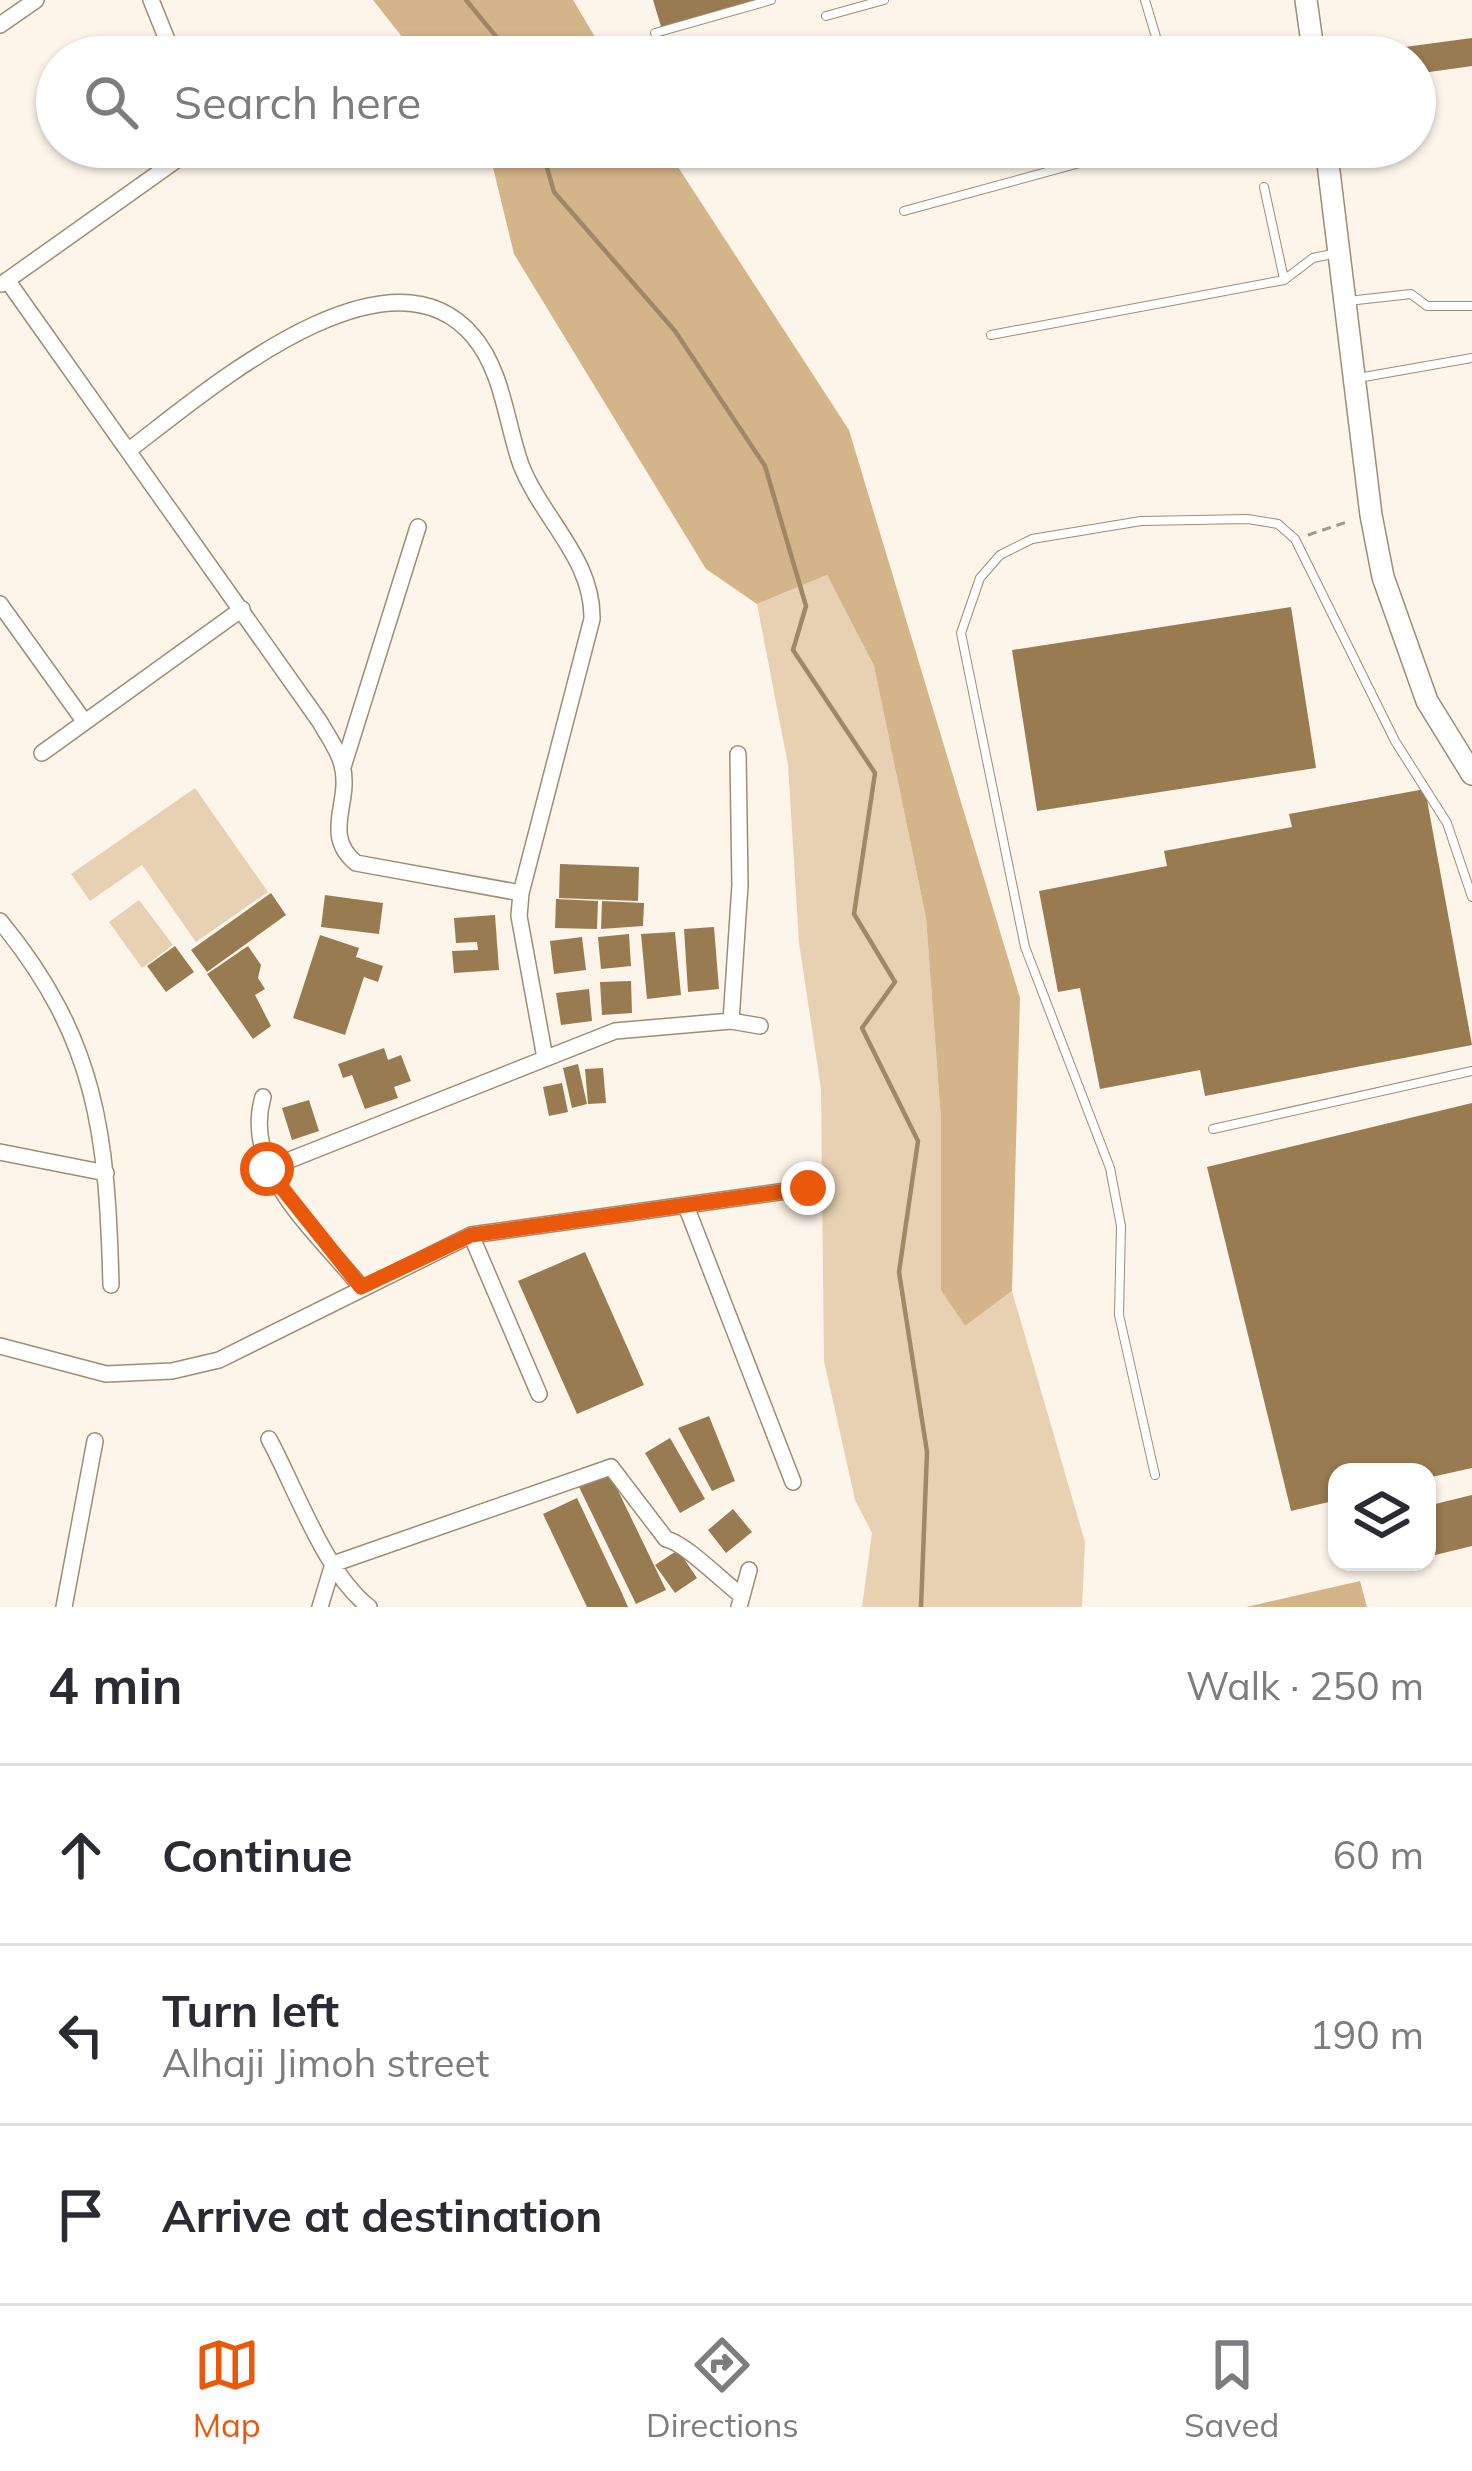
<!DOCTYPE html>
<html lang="en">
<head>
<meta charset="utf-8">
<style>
	:root { --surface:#fff; --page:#f7f7f7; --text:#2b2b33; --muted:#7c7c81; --line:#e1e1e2; --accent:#ea580c }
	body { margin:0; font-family:Mulish,sans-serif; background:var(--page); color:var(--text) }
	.controls { position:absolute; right:36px; bottom:36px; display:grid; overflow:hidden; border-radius:24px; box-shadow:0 3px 9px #0004 }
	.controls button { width:108px; height:108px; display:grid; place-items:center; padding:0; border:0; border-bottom:3px solid var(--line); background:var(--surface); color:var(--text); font:60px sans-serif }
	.stop { position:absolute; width:36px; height:36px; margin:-27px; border:9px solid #ea580c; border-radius:50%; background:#fff }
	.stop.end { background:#ea580c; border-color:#fff; box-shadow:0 3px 12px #0008 }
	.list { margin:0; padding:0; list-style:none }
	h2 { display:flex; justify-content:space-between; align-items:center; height:156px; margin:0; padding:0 48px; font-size:51px }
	h2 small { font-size:39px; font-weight:400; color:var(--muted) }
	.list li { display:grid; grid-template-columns:78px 1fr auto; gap:36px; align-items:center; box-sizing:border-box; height:180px; padding:0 48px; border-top:3px solid var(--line) }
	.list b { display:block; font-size:45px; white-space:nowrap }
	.list p { margin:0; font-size:39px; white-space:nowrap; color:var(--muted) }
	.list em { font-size:39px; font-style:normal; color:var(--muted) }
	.icon { flex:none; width:66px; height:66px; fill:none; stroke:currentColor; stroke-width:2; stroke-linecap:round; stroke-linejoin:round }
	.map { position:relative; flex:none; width:1472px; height:1607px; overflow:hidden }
	.search { position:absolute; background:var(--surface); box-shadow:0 3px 9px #0004; left:36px; right:36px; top:36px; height:132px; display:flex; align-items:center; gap:30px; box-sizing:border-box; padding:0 42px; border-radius:66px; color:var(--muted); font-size:45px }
	.sheet { height:696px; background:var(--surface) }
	nav { display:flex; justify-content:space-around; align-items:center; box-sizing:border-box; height:168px; border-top:3px solid var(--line); background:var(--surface); font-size:33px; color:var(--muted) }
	nav a { display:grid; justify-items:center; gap:6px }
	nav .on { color:var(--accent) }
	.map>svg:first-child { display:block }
	.green { fill:#e8d1b2 }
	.forest { fill:#d4b589 }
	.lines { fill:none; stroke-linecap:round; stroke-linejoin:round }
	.stream { stroke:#a08866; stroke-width:4.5 }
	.building { fill:#987b50 }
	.service-casing { stroke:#9f8c71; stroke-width:10 }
	.minor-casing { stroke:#9f8c71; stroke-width:18 }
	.secondary-casing { stroke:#9f8c71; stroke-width:24 }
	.path { stroke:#a0988d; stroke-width:3; stroke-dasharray:9 6; stroke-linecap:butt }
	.service { stroke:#fff; stroke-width:8 }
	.minor { stroke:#fff; stroke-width:15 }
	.secondary { stroke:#fff; stroke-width:21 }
	.route { stroke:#ea580c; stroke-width:15 }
</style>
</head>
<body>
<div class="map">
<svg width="1472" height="1607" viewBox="0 0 1472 1607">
	<rect width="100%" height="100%" fill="#fef5ea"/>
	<path class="green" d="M 827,575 L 874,666 L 926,918 L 941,1120 L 941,1289 L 965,1326 L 1012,1291 L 1085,1542 L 1082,1607 L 862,1607 L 872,1533 L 855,1500 L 824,1361 L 821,1089 L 799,943 L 788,765 L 757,604 Z
		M 195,788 L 268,892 L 196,942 L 142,865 L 90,901 L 71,874 Z
		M 139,900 L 173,945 L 142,968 L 109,922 Z"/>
	<path class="forest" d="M 373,0 L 573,0 L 607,57 L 418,57 Z
		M 488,147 L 665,147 L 849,430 L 1020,998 L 1012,1291 L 965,1326 L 941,1290 L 941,1120 L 926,918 L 874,666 L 827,575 L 757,604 L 706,569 L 514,254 Z
		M 1360,1581 L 1367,1607 L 1246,1607 Z"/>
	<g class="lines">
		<path class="stream" d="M 466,0 L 513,57
			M 541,147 L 554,192 L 675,331 L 765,466 L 806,606 L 793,650 L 875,773 L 854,914 L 895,982 L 862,1028 L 918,1141 L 899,1272 L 927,1452 L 921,1607"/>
	</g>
	<path class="building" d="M 653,0 L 756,0 L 756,1 L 662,30 Z
		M 1472,38 L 1472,66 L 1415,74 L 1415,57 L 1368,57 L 1367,52 Z
		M 1291,607 L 1316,768 L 1037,811 L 1012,650 Z
		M 1425,789 L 1472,1045 L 1205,1096 L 1200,1070 L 1100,1089 L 1080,988 L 1058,992 L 1039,891 L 1167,866 L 1164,851 L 1292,827 L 1289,814 Z
		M 560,864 L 639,867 L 638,901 L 559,898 Z
		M 271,893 L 286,915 L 207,972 L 191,950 Z
		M 325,895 L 383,903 L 379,934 L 321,927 Z
		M 556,899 L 598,901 L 597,929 L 555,928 Z
		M 602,901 L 644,903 L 643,926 L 601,929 Z
		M 495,915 L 499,970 L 454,973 L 452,951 L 478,950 L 477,942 L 456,943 L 454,918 Z
		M 714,927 L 719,989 L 688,992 L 684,929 Z
		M 675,932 L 681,995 L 647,999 L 641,934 Z
		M 629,934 L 631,966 L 601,969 L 598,937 Z
		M 320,935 L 359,948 L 356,957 L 383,966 L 378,982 L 364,977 L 345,1035 L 293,1018 Z
		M 582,937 L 586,970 L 554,974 L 550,941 Z
		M 175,946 L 194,972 L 166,992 L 147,966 Z
		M 248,946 L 261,965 L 258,978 L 265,989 L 255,995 L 271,1026 L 253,1039 L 207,974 Z
		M 631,981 L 632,1013 L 602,1015 L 600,982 Z
		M 589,989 L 592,1021 L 561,1025 L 556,993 Z
		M 384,1048 L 388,1060 L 401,1055 L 411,1081 L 394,1087 L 398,1098 L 365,1109 L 352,1075 L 343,1078 L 338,1064 Z
		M 578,1064 L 587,1104 L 572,1108 L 563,1068 Z
		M 603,1068 L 606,1103 L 588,1104 L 585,1069 Z
		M 562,1083 L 568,1112 L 549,1116 L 543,1087 Z
		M 309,1100 L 319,1131 L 292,1140 L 282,1108 Z
		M 1472,1103 L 1472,1468 L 1427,1478 L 1427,1472 L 1337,1472 L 1337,1500 L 1291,1511 L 1207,1167 Z
		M 585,1252 L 644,1385 L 577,1414 L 518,1281 Z
		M 709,1416 L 735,1481 L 712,1491 L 678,1428 Z
		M 670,1438 L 705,1499 L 680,1513 L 645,1453 Z
		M 609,1472 L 666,1590 L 636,1604 L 579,1487 Z
		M 1472,1495 L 1472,1546 L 1427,1557 L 1427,1506 Z
		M 577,1498 L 621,1591 L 628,1607 L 587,1607 L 543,1514 Z
		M 733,1509 L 752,1532 L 726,1553 L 708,1530 Z
		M 678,1550 L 697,1578 L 675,1593 L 655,1565 Z"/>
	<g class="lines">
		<defs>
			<path id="service" d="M 1145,0 L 1162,57
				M 826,16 L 884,0
				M 655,33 L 771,0
				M 1264,187 L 1284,279
				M 904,211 L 1138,147
				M 1348,301 L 1411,294 L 1427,306 L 1472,306
				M 991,335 L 1284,280 L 1313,258 L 1337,253
				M 1358,378 L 1472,358
				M 1213,1129 L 1472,1071
				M 1155,1475 L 1119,1315 L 1121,1226 L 1110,1168 L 1025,947 L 961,633 L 980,578 L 1000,555 L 1032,539 L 1141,521 L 1248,519 L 1278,524 L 1295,539 L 1395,741 L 1447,823 L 1472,897"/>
			<path id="minor" d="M 151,0 L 174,57
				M 0,25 L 36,0
				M 7,280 L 320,722 C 327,735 339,751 342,765 C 352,802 321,834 356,863 L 521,893
				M 2,284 L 195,147
				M 129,450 C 201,396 386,233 473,336 C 503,371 506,423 521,465 C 543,520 593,559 592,619 L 521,893 L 519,916 L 545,1058
				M 0,604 L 84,721
				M 42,753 L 242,609
				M 343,767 L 418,527
				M 0,921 C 98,1040 107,1136 111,1285
				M 731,1021 L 740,885 L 738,754
				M 263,1097 C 241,1171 319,1234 361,1287
				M 0,1152 L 106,1173
				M 267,1169 L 615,1031 L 731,1021 L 760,1026
				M 686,1206 L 793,1482
				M 471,1235 L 539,1394
				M 0,1346 L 106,1374 L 172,1371 L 219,1360 L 471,1235 L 808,1188
				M 269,1439 C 296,1489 325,1573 369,1607
				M 333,1564 L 611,1467 L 666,1539 C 685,1543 723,1582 742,1596
				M 64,1607 L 95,1441
				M 320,1607 L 333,1564
				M 739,1607 L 749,1570"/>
			<path id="secondary" d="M 1306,0 L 1314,57
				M 1326,147 L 1371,515 L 1383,577 L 1427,701 L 1472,774"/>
		</defs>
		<use href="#service" class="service-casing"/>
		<use href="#minor" class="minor-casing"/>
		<use href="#secondary" class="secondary-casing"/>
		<path class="path" d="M 1308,535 L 1350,521"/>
		<use href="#service" class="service"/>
		<use href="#minor" class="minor"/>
		<use href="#secondary" class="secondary"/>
	</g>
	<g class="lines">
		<path class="route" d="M 267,1169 L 361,1287 L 471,1235 L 808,1188"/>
	</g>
</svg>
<div class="controls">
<button><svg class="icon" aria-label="layers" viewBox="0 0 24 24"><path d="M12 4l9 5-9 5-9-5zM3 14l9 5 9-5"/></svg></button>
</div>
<div class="stop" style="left:267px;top:1169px"></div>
<div class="stop end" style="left:808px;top:1188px"></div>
<div class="search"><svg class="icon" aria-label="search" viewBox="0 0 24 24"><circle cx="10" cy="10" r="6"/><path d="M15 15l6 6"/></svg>Search here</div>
</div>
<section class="sheet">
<h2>4 min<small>Walk · 250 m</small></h2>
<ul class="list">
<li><svg class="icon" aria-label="ahead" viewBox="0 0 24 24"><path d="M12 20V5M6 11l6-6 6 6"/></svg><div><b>Continue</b></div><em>60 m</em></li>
<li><svg class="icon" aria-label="left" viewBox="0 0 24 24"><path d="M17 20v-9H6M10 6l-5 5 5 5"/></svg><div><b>Turn left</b><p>Alhaji Jimoh street</p></div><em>190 m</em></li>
<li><svg class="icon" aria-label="arrive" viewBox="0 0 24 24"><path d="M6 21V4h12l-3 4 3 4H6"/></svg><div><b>Arrive at destination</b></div></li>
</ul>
</section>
<nav>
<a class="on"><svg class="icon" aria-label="map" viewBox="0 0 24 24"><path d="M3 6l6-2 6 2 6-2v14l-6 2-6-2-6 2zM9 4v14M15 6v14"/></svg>Map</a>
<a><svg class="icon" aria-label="directions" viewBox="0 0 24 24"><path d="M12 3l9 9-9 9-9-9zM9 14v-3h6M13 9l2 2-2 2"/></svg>Directions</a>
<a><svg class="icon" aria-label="saved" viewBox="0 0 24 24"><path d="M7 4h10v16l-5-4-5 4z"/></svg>Saved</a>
</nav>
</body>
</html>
